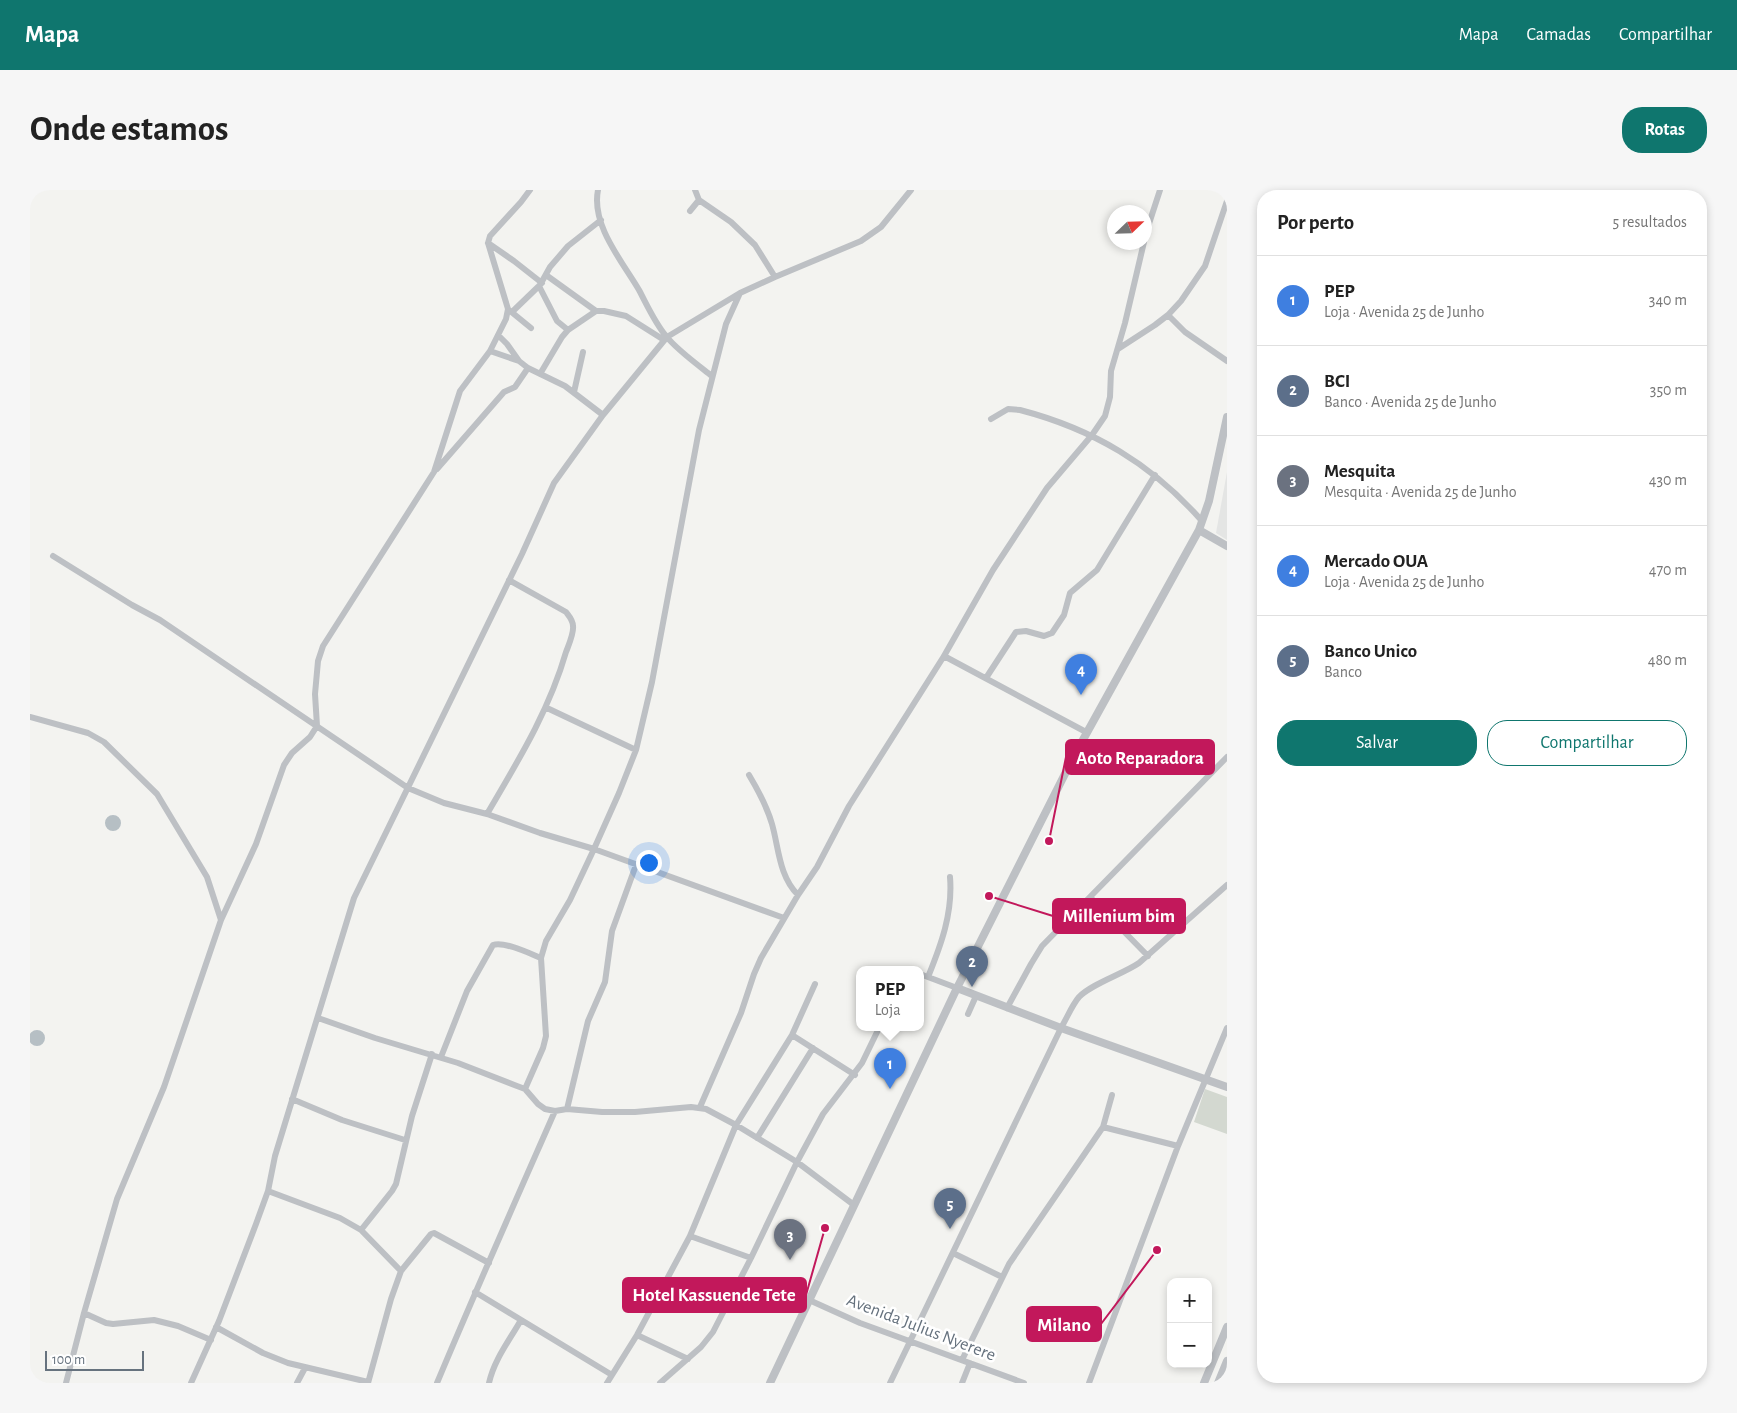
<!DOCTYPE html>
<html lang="pt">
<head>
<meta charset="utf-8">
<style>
	:root { --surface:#fff; --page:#f6f6f6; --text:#222; --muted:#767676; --line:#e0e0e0; --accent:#0f766e }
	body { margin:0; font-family:"Alegreya Sans",sans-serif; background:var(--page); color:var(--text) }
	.controls { position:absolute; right:15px; bottom:15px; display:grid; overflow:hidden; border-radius:10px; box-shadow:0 2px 8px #0003 }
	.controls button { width:45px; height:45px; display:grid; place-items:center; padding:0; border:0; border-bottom:1px solid var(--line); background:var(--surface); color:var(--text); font:25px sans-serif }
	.compass { position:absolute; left:1077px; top:15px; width:45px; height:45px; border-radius:50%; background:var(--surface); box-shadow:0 2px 8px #0003; rotate:67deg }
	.scale { position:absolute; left:15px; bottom:12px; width:99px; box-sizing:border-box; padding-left:5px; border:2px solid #66727e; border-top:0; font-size:14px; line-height:18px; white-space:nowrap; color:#66727e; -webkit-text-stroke:4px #fff; paint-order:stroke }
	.you { position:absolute; left:618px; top:672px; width:18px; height:18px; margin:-12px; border:4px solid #fff; border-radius:50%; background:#1a73e8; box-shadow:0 0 0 8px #1a73e833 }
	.badge { display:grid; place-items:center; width:32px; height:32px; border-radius:50%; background:var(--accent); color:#fff; font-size:16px; font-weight:700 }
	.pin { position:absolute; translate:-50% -41px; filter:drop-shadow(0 1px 2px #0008) }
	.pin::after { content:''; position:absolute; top:26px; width:18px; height:15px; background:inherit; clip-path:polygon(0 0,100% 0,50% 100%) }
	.popup { position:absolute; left:826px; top:776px; width:68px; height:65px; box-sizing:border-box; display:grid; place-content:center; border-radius:10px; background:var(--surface); filter:drop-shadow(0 1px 4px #0005); font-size:16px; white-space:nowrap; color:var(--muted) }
	.popup b { font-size:19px; color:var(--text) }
	.popup::after { content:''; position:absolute; left:50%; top:100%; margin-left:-10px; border:10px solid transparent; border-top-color:var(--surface) }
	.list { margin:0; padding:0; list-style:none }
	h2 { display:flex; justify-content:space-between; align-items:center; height:65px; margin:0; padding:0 20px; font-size:21px }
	h2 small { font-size:16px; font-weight:400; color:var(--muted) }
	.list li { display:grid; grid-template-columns:32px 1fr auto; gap:15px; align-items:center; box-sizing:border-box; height:90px; padding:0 20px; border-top:1px solid var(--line) }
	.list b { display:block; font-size:19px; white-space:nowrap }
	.list p { margin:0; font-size:16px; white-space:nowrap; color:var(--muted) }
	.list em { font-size:16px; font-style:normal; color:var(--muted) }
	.actions { display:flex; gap:10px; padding:15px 20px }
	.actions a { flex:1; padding:11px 0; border:1px solid var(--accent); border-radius:20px; text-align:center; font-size:18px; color:var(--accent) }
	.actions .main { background:var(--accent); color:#fff }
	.map { position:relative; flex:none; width:1197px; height:1193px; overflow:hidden; border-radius:20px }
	header { display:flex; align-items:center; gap:30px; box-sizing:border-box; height:70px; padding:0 25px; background:var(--accent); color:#fff }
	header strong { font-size:24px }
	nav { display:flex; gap:28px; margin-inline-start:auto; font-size:18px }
	.intro { display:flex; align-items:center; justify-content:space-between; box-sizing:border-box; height:120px; padding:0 30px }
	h1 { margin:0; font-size:35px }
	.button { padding:12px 22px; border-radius:20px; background:var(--accent); color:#fff; font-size:18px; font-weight:700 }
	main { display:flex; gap:30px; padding:0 30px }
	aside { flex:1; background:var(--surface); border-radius:20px; box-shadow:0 2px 8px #0003 }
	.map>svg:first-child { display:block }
	.built { fill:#e4e5e4 }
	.green { fill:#d3d8d0 }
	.water { fill:#b6bfc4 }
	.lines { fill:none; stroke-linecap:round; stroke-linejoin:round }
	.minor { stroke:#bdc0c4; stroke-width:6 }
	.tertiary { stroke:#bdc0c4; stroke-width:8 }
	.labels { text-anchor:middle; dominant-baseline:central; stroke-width:5; stroke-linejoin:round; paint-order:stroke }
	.street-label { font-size:18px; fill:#66727e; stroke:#fff }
	.leader { fill:none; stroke:#c2185b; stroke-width:2 }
	.callout-dot { fill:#c2185b; stroke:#fff; stroke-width:2 }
	.callout { fill:#c2185b; stroke:#c2185b; stroke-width:2 }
	.callout-label { font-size:19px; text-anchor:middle; font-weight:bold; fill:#fff }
</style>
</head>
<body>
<header>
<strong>Mapa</strong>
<nav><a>Mapa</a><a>Camadas</a><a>Compartilhar</a></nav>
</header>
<div class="intro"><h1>Onde estamos</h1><a class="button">Rotas</a></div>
<main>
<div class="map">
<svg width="1197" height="1193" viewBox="0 0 1197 1193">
	<rect width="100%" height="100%" fill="#f3f3f0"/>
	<path class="built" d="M 1197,282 L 1197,350 L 1186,343 Z"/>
	<path class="green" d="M 1175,899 L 1197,907 L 1197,944 L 1164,932 Z"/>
	<path class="water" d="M75 633a8 8 0 1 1 16 0a8 8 0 1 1-16 0Z
		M-1 848a8 8 0 1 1 16 0a8 8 0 1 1-16 0Z"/>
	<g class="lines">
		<path class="minor" d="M 568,0 C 561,35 592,71 609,100 C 617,115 625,133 636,146 C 647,160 668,175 682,186
			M 665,0 L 669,10 L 701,32 L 725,55 L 745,87
			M 660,21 L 669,10
			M 1114,49 L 1130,0
			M 458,53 L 484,71 L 512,93
			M 516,85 L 566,121
			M 509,96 L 527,131 L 538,140
			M 479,120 L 501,138
			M 482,122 L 510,95 L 520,77 L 538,56 L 571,30
			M 1138,125 L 1155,142 L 1197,171
			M 468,145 L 477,154 L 489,171
			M 1088,159 L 1125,135 L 1138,125 L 1151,111 L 1175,76 L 1197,11
			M 460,161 L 489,171 L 498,178 L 535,196 L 573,225
			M 510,184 L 532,147 L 538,140 L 566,121 L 574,121 L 596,126 L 634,150
			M 544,202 L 553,162
			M 961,229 L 978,219 L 990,220 C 1063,239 1122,274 1172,331
			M 407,279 L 474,202 L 485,197 L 498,178
			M 23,366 L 102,415 L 130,430 L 378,598 L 414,613 L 457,624 L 510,643 L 564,659 L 754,728
			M 914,466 L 1056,542
			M 956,488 L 986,442 L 996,441 L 1014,446 L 1022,443 L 1034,425 L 1040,403 L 1067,380 L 1125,285
			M 517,518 L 606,560
			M 0,527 L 58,543 L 74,552 L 127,604 L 177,687 L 191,730
			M 719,585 C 728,600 737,617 742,634 C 749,659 749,686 768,705
			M 457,624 C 488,571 519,521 536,462 C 539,454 544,443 543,436 C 543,430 539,426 536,422 L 479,390
			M 1061,708 L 1118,766
			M 890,784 L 927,798
			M 898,787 C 911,755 923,723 920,687
			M 977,818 L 1001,774 L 1012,756 L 1197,567
			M 938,824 L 946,806
			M 288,828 L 345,848 L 428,873 L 487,896 L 495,899 L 508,914 L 515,919 L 525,921 L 537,919 L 572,922 L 605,922 L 661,917 L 676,919 L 706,935 L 767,972 L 824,1015
			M 762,845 L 825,885
			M 411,867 L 437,801 L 463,755 C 474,751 499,763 511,768
			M 495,899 L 513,858 L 516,846 L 511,768 L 516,751 L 540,710 L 564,659 L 589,603 L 606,560 L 622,492 L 669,240 L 696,134 L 710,103
			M 262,909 L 312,930 L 375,950
			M 670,917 L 711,823 L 724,784 L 731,768 L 768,705 L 787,677 L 819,616 L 914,466 L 963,380 L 1017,298 L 1062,245 L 1075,226 L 1080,207 L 1081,181 L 1095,133 L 1114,52
			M 537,919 L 558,831 L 575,792 L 582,741 L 606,675
			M 1073,937 L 1148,956
			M 727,948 L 783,858
			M 238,1001 L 310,1028 L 331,1040 L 371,1081
			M 331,1040 L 362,1001 L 366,994 L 382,926 L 402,864
			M 660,1046 L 721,1068
			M 923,1063 L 972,1087
			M 445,1102 L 582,1185
			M 779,1110 L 830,1133 L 994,1193
			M 54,1123 L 76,1133 L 83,1134 L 124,1130 L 148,1136 L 181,1150
			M 186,1137 L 233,1163 L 258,1173 L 338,1192
			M 607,1145 L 658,1169
			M 932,1170 L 979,1074 L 1073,937 L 1082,905
			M 36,1193 L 54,1123 L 87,1009 L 134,897 L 191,730 L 226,654 L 254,575 L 262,563 L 280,547 L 287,536 L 285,504 L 288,471 L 293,456 L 404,282 L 430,201 L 460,161 L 476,129 L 478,119 L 458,53 L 460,46 L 491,12 L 500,0
			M 161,1193 L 189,1131 L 226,1034 L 238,1001 L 245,966 L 324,708 L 492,364 L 524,293 L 573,225 L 637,147 L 710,103 L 745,87 L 831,51 L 851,37 L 881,0
			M 267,1193 L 275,1178
			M 338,1193 L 361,1109 L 371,1081 L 401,1044 L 404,1043 L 459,1073
			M 407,1193 C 445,1102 485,1012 525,921
			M 459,1193 C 464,1170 479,1151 491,1130
			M 577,1193 L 607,1145 L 660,1046 L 706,935 L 762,845 L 785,794
			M 630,1193 L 671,1157 L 683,1142 L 721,1068 L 767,972 L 793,924 L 832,873 L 849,838
			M 860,1193 L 1031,838 C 1037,828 1042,815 1049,807 C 1061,794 1093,784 1109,773 L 1197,695
			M 932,1193 L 940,1173
			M 1059,1193 L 1148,956 L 1197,838"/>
		<path class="tertiary" d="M 1169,340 L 1197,356
			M 927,798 L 1031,838 L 1197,897
			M 740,1193 L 927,798 L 1044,566 L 1169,340 L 1179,311 L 1197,227
			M 1174,1193 L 1197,1137
			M 1188,1193 L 1197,1171"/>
	</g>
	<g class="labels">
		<g class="street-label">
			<text transform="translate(891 1138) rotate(21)">Avenida Julius Nyerere</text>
		</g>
	</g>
	<path class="leader" d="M1019 651L1036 567M959 706L1023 726M795 1038L776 1105M1127 1060L1071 1134"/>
	<g class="callout-dot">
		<circle cx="1019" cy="651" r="5"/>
		<circle cx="959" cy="706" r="5"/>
		<circle cx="795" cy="1038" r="5"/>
		<circle cx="1127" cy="1060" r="5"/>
	</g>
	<g class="callout">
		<rect x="1036" y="550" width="148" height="34" rx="5"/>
		<rect x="1023" y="709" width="132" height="34" rx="5"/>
		<rect x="593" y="1088" width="183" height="34" rx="5"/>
		<rect x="997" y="1117" width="74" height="34" rx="5"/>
	</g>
	<g class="callout-label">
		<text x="1110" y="574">Aoto Reparadora</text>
		<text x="1089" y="732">Millenium bim</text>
		<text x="684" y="1111">Hotel Kassuende Tete</text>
		<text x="1034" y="1141">Milano</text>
	</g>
</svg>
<div class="controls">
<button>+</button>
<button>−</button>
</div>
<svg class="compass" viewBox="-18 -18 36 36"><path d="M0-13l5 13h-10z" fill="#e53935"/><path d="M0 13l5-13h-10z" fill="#767676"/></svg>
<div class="scale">100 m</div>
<div class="you"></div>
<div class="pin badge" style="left:860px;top:899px;background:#3f7fe0">1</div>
<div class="popup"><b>PEP</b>Loja</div>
<div class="pin badge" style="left:942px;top:797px;background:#5c6f8a">2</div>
<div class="pin badge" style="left:760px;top:1070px;background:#6b7280">3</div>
<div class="pin badge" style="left:1051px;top:505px;background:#3f7fe0">4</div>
<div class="pin badge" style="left:920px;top:1039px;background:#5c6f8a">5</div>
</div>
<aside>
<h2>Por perto<small>5 resultados</small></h2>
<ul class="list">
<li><span class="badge" style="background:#3f7fe0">1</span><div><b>PEP</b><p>Loja · Avenida 25 de Junho</p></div><em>340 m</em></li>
<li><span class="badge" style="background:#5c6f8a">2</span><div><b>BCI</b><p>Banco · Avenida 25 de Junho</p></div><em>350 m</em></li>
<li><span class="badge" style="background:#6b7280">3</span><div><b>Mesquita</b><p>Mesquita · Avenida 25 de Junho</p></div><em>430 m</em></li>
<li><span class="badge" style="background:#3f7fe0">4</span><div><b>Mercado OUA</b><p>Loja · Avenida 25 de Junho</p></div><em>470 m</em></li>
<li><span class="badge" style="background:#5c6f8a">5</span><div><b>Banco Unico</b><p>Banco</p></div><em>480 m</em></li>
</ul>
<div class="actions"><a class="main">Salvar</a><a>Compartilhar</a></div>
</aside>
</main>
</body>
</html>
